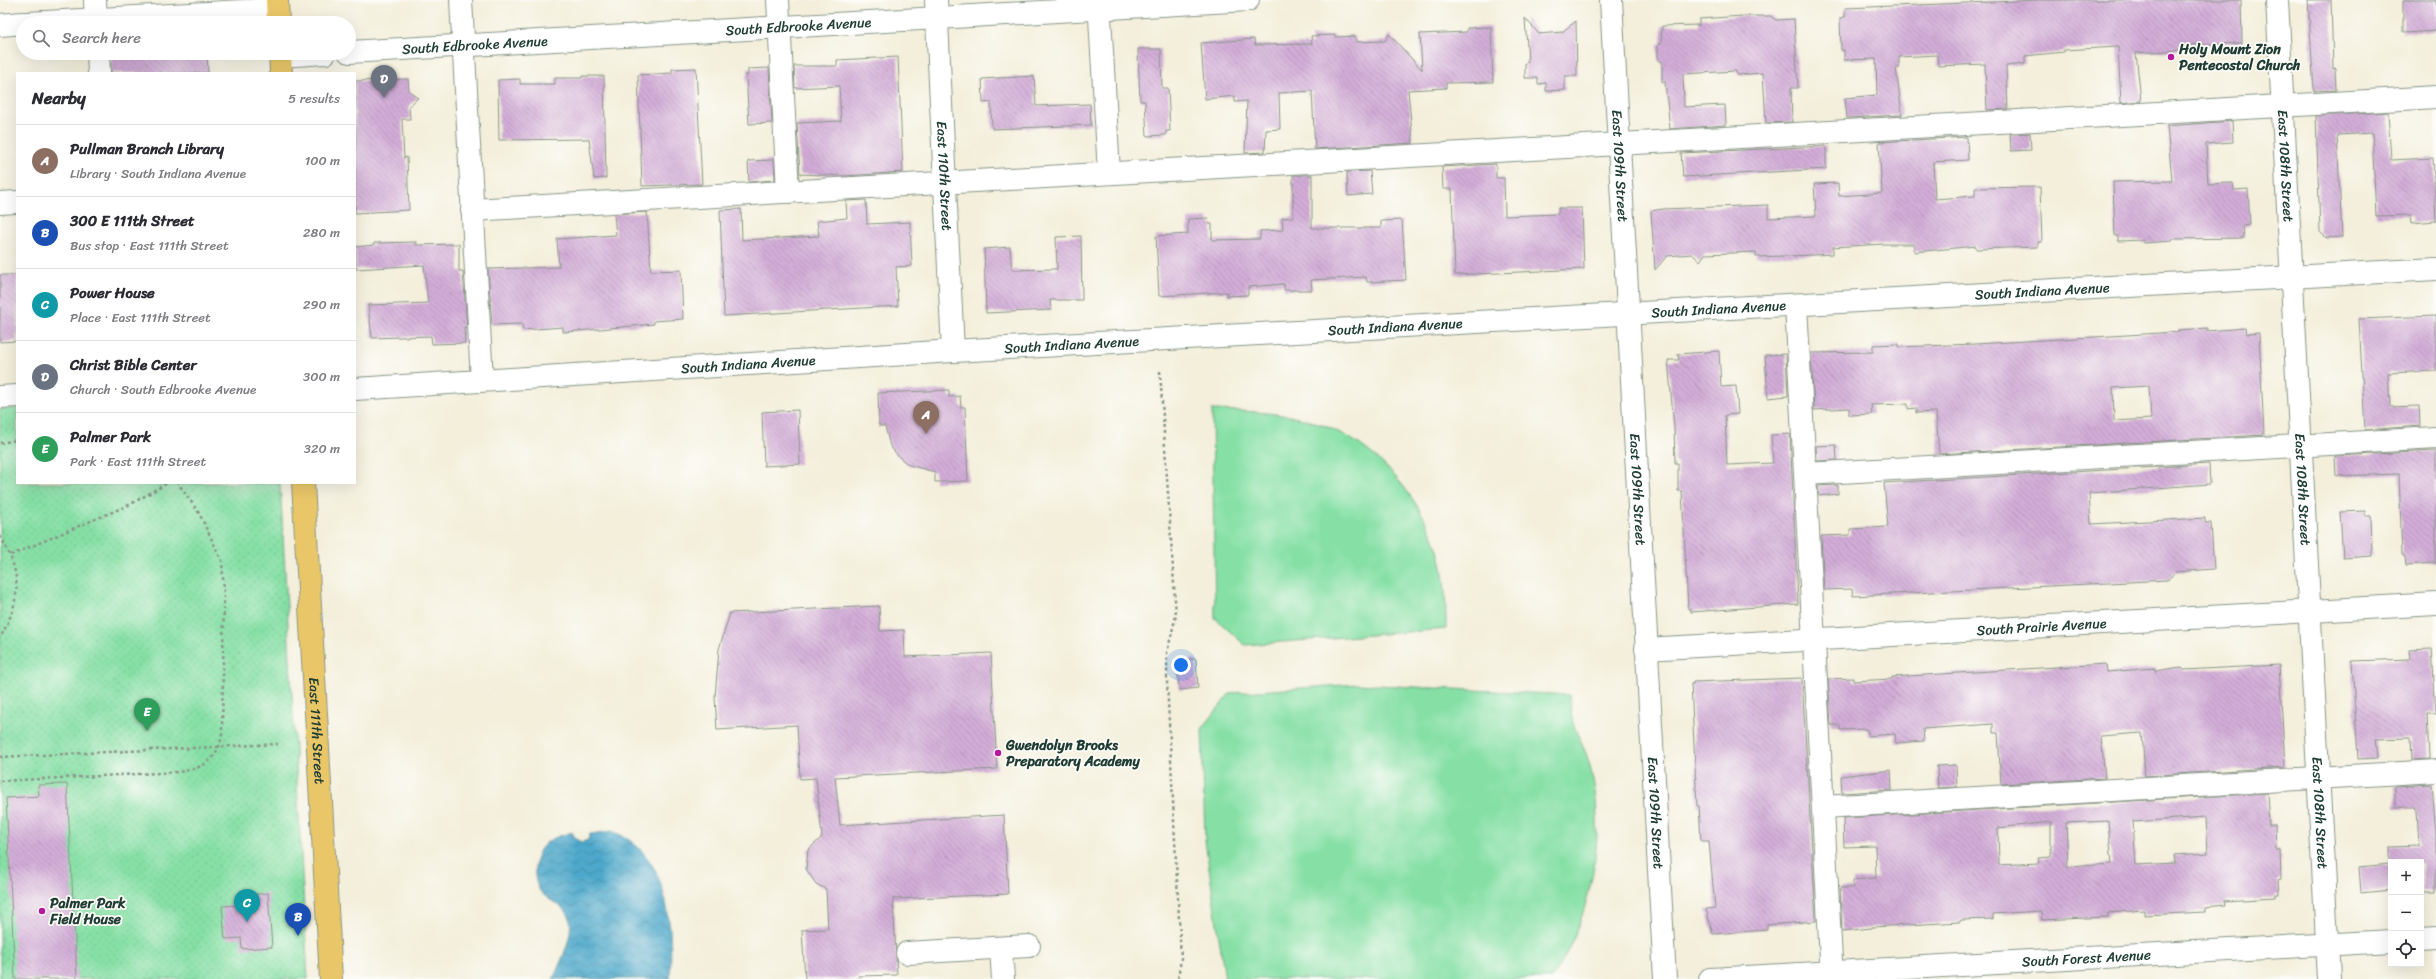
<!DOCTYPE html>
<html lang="en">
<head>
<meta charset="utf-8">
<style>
	:root { --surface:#fff; --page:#f7f7f7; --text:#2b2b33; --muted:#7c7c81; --line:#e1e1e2; --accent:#d93025 }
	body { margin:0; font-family:Sriracha,sans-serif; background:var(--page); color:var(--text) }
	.controls { position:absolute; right:12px; bottom:12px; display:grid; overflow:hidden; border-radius:0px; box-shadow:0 4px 16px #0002 }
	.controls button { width:36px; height:36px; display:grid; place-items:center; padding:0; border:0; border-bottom:1px solid var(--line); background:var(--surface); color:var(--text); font:20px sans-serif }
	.you { position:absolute; left:1181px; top:665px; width:14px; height:14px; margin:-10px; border:3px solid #fff; border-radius:50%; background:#1a73e8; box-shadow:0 0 0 6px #1a73e833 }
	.badge { display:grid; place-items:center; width:26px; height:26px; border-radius:50%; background:var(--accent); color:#fff; font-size:13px; font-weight:700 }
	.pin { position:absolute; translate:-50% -33px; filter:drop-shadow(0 1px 2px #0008) }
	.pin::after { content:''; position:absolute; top:21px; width:14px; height:12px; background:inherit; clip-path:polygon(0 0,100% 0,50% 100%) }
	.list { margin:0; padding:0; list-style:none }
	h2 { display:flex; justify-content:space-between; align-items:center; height:52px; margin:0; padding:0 16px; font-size:17px }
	h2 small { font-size:13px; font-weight:400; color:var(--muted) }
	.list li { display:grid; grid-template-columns:26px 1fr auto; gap:12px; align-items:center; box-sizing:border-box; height:72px; padding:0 16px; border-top:1px solid var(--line) }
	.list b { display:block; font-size:15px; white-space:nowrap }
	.list p { margin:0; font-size:13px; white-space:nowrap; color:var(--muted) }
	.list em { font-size:13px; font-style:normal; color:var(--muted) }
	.icon { flex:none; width:22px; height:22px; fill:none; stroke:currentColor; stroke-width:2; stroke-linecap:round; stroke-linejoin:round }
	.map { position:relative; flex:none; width:2436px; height:979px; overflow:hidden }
	.search { position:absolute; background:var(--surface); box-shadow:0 4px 16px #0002; left:16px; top:16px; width:340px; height:44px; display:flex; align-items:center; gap:10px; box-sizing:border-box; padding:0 14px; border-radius:22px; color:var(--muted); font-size:15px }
	.panel { position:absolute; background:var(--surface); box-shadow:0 4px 16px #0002; left:16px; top:72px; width:340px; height:412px; border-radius:0px }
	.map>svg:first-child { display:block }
	.park { fill:url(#park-dots); stroke:#528e6d }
	.pitch { fill:#86e0a6; stroke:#528e6d }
	.water { fill:url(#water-waves); stroke:#367280 }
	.building { fill:url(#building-back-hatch); fill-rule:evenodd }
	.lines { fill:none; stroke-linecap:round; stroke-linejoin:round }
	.minor-casing { stroke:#899688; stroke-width:24 }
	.major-casing { stroke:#899688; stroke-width:24 }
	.path { stroke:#899688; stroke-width:2.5; stroke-dasharray:3 3; stroke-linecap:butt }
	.minor { stroke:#fff; stroke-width:22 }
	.major { stroke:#e9c769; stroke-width:22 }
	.poi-dot { fill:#b5179e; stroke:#fdfcf7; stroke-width:1.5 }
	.labels { text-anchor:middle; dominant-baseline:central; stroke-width:3.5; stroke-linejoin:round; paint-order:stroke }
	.street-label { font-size:14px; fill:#1f3d34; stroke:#fdfcf7 }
	.poi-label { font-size:14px; font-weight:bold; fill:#1f3d34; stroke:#fdfcf7; text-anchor:start }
</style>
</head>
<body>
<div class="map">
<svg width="2436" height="979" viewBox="0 0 2436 979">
	<defs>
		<pattern id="park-dots" width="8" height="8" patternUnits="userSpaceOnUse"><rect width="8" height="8" fill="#86e0a6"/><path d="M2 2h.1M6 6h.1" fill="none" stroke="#73c190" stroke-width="1.8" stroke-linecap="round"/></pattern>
		<pattern id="water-waves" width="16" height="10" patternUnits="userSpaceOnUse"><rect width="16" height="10" fill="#4da8cb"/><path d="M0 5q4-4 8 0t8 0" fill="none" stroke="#3f8aa6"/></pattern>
		<pattern id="building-back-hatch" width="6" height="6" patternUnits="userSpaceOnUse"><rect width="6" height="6" fill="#d3add8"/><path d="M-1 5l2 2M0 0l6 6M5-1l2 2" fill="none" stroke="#ab8eb0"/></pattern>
	</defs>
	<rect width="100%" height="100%" fill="#fdfcf7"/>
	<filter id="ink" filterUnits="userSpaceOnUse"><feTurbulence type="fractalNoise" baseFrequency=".025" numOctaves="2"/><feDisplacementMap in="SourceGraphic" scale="8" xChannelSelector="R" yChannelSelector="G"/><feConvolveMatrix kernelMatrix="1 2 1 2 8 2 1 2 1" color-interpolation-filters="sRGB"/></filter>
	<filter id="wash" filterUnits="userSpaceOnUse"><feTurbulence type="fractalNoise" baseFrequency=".012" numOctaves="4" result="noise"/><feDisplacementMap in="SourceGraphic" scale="16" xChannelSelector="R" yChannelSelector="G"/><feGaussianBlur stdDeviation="0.9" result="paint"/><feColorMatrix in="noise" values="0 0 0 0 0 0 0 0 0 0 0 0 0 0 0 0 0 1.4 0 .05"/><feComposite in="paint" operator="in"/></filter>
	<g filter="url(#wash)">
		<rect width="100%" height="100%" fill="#f3efdb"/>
		<path class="park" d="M 17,408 L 17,483 L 280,483 L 308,979 L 0,979 L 0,409 Z"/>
		<path class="pitch" d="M 1212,410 C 1246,411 1281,412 1314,422 C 1368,439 1409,483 1432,534 C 1445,563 1446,597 1446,629 L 1245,645 L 1215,618 Z
			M 1357,684 L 1569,695 C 1570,704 1571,714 1573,723 C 1576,732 1581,742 1585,751 C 1589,760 1591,771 1593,780 C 1606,843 1588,926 1551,979 L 1225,979 L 1205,840 L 1202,729 L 1230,693 Z"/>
		<path class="water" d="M 612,831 C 670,853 673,927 670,979 L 553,979 C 560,963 573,938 570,920 C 568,906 548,902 540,891 C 532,878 533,856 544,845 C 552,837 563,835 572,832 L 576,839 L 581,842 L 588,840 L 590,834 Z"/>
		<g id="blocks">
			<path class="building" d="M 2039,0 L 2241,0 L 2242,43 L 2183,45 L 2184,50 L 2136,53 L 2141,101 L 2121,103 L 2118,47 L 2064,50 L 2064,52 L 2025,56 L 2025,64 L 2006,66 L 2008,109 L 1987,110 L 1985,64 L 1938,66 L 1937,55 L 1899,57 L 1899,68 L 1896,68 L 1902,115 L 1847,118 L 1845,98 L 1877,95 L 1876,59 L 1844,60 L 1844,50 L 1841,50 L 1840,18 L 1845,17 L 1845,8 Z
				M 2308,0 L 2331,0 L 2333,69 L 2335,68 L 2336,90 L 2314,91 Z
				M 2403,0 L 2436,0 L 2436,31 L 2403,33 Z
				M 1743,16 L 1770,16 L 1776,20 L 1794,19 L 1798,88 L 1791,88 L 1792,122 L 1766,123 L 1763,73 L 1737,75 L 1736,71 L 1683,74 L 1684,107 L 1725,105 L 1726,125 L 1670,129 L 1665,82 L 1662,82 L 1662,61 L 1658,61 L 1658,44 L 1661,44 L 1662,26 L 1699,25 L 1699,19 Z
				M 1525,18 L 1539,34 L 1562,32 L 1576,21 L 1577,76 L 1565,76 L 1565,90 L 1546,91 L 1546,83 L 1538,84 L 1538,78 L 1525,78 L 1525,63 L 1528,61 Z
				M 1491,27 L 1493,82 L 1446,83 L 1446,88 L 1408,90 L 1413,143 L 1315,149 L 1312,91 L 1279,93 L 1280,129 L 1266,130 L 1265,152 L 1245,153 L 1247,101 L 1235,102 L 1235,96 L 1205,99 L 1201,43 L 1254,39 L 1255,45 L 1312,44 L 1311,36 L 1335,35 L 1335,37 L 1355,36 L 1356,42 L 1385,41 L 1389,34 L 1422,70 L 1420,34 L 1467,32 L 1467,28 Z
				M 1138,49 L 1161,49 L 1162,88 L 1168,88 L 1170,131 L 1166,131 L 1166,135 L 1147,136 L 1145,101 L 1140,101 Z
				M 111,53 L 207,53 L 208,73 L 111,73 Z
				M 898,57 L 903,172 L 845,176 L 800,174 L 797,123 L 841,121 L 839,86 L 795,88 L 794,66 L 837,66 L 837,60 Z
				M 696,68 L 702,184 L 642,186 L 638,75 L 672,73 L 672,69 Z
				M 769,68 L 772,123 L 749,124 L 746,75 L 748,75 L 748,69 Z
				M 582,76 L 604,76 L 606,178 L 594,179 L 589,139 L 499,140 L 498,80 L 520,79 L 520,84 L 555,84 L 555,78 L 582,78 Z
				M 1034,76 L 1036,106 L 1090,104 L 1091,125 L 992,129 L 991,102 L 983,103 L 982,79 Z
				M 408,79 L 409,91 L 418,98 L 409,106 L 410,119 L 402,119 L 404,158 L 407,157 L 409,210 L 355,213 L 355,81 Z
				M 2388,112 L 2391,160 L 2433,158 L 2436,221 L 2412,223 L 2411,215 L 2376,216 L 2372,133 L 2337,135 L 2342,237 L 2326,238 L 2320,232 L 2316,116 Z
				M 2232,121 L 2233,142 L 2206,144 L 2208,184 L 2233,183 L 2234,190 L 2248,189 L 2250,225 L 2243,226 L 2244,238 L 2172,239 L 2172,241 L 2143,243 L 2143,240 L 2118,241 L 2118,236 L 2115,236 L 2113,182 L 2172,181 L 2167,126 Z
				M 2030,133 L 2031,150 L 2011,151 L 2010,134 Z
				M 1967,137 L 1968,160 L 1933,162 L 1935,199 L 1975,196 L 1975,188 L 2040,187 L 2042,242 L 2038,242 L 2038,247 L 1976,249 L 1976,246 L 1914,252 L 1914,244 L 1884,244 L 1833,247 L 1833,254 L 1814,255 L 1756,257 L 1756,252 L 1705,254 L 1700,261 L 1692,254 L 1667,256 L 1655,270 L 1651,211 L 1663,209 L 1768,205 L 1768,218 L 1816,216 L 1814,184 L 1838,183 L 1839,196 L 1882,193 L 1879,142 Z
				M 1826,146 L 1826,169 L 1683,177 L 1681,153 Z
				M 774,160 L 775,180 L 749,182 L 748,161 Z
				M 1496,164 L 1496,178 L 1504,178 L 1505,216 L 1558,214 L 1558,208 L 1582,208 L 1584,269 L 1455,275 L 1452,189 L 1443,189 L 1442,167 Z
				M 1370,171 L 1372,194 L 1348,196 L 1347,172 Z
				M 1293,175 L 1312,175 L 1312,228 L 1381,228 L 1381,221 L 1402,220 L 1406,280 L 1367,282 L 1366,277 L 1311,280 L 1312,290 L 1284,290 L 1284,284 L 1248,287 L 1248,295 L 1227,296 L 1227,292 L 1159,296 L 1156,236 L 1188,234 L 1188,219 L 1208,218 L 1209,224 L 1212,224 L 1212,240 L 1260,239 L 1260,231 L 1283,230 L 1282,218 L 1293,217 Z
				M 866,200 L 867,224 L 910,222 L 912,266 L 896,267 L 898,306 L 724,316 L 720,210 L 741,209 L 742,240 L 819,236 L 817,221 L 847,218 L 846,201 Z
				M 647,212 L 651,271 L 681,270 L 683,319 L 654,321 L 654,324 L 578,331 L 563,332 L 563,327 L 523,330 L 522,324 L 492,325 L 488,269 L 559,267 L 557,239 L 616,235 L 614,214 Z
				M 1081,236 L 1082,300 L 1050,300 L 1051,310 L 986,313 L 984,249 L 1010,247 L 1012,270 L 1057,269 L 1056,237 Z
				M 416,242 L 416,245 L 459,244 L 459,271 L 463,271 L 467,327 L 464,327 L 465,343 L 432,344 L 431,336 L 372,338 L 368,305 L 428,303 L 424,265 L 356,269 L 355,247 L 374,245 L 374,243 Z
				M 0,275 L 17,275 L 17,341 L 0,342 Z
				M 2436,316 L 2436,371 L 2388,373 L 2390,407 L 2419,406 L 2420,426 L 2365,430 L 2359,319 Z
				M 2207,328 L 2207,331 L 2245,328 L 2246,334 L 2259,333 L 2264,435 L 1939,454 L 1936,412 L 1916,413 L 1916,408 L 1908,409 L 1908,404 L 1871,405 L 1872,414 L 1849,415 L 1849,408 L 1814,410 L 1811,353 L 1873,352 L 1873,345 L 1899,344 L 1899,347 L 1975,344 L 2178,332 L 2178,330 ZM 2149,386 L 2151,419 L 2114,421 L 2113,388 Z
				M 1719,351 L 1721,387 L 1736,386 L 1738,414 L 1725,415 L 1727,465 L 1773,463 L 1771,435 L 1790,434 L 1798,604 L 1691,612 L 1691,609 L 1688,609 L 1682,491 L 1678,491 L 1678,463 L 1675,463 L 1674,427 L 1668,360 L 1679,360 L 1678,354 Z
				M 1786,354 L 1788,396 L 1768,398 L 1765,355 Z
				M 949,390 L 949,397 L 960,396 L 961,407 L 965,407 L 968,481 L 935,482 L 935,472 L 909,465 L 899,457 L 890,446 L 885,426 L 879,426 L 878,393 Z
				M 798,410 L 800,464 L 764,466 L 762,412 Z
				M 1836,445 L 1837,460 L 1817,461 L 1816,446 Z
				M 2436,451 L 2436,563 L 2406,565 L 2405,557 L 2402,555 L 2399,474 L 2336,476 L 2335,456 Z
				M 2209,464 L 2210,484 L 2089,493 L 2091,524 L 2205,518 L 2205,523 L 2211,523 L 2214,569 L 2175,572 L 2168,580 L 1853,596 L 1852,589 L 1824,590 L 1821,536 L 1850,535 L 1850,529 L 1888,527 L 1884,483 Z
				M 1838,485 L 1838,494 L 1819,496 L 1818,486 Z
				M 2365,511 L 2365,516 L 2371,516 L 2372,556 L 2343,558 L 2340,512 Z
				M 879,606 L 880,631 L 904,630 L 905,657 L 991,653 L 997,769 L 835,777 L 840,825 L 1004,815 L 1008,894 L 893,899 L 897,975 L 858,976 L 859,979 L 805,979 L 802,930 L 828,929 L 826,889 L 816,884 L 806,869 L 808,850 L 822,837 L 816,778 L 800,779 L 797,725 L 717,730 L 715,697 L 719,649 L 730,613 Z
				M 2432,649 L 2436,713 L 2427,713 L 2429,759 L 2412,760 L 2411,738 L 2375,739 L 2377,758 L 2358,759 L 2352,661 L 2410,659 L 2409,650 Z
				M 1196,659 L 1198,688 L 1179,690 L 1177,660 Z
				M 2106,664 L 2107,672 L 2155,668 L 2155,671 L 2181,667 L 2184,670 L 2279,665 L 2285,767 L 2145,776 L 2142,733 L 2101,736 L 2105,778 L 2001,784 L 1998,733 L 1993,733 L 1993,724 L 1923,729 L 1924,741 L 1896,743 L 1895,734 L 1868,736 L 1868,731 L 1865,729 L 1840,730 L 1840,725 L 1831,725 L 1828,679 L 1853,678 L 1853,681 L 1892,679 L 1892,677 Z
				M 1802,678 L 1816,921 L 1767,925 L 1767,930 L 1713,934 L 1706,909 L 1715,908 L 1709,841 L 1701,841 L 1699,806 L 1697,806 L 1691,684 L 1693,684 L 1693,682 Z
				M 1956,765 L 1957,787 L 1938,788 L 1937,766 Z
				M 1891,770 L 1892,790 L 1842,793 L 1841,776 Z
				M 67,784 L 77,979 L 15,979 L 6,798 L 39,796 L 38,785 Z
				M 2432,784 L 2436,834 L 2436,891 L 2422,891 L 2421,862 L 2391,862 L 2391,890 L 2361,893 L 2359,867 L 2390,864 L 2390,847 L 2419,846 L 2417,810 L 2415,808 L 2395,808 L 2395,786 Z
				M 2267,793 L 2269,825 L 2275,825 L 2276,849 L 2280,850 L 2281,879 L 2278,880 L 2279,895 L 2275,895 L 2275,898 L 2225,901 L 2226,905 L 2205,907 L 2205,912 L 2144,915 L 2144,910 L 2108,913 L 2108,917 L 2042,920 L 2041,911 L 1993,914 L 1993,919 L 1961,920 L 1960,922 L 1872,927 L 1872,928 L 1842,931 L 1840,888 L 1853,888 L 1853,880 L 1876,878 L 1875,846 L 1844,847 L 1843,818 ZM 2206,817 L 2208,853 L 2174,855 L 2175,863 L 2136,865 L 2133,822 ZM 2108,821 L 2112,864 L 2068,867 L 2066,823 ZM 2051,822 L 2051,857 L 2038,858 L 2039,863 L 1999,865 L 1998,828 Z
				M 268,893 L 272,947 L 242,949 L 241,938 L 225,939 L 222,906 L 238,905 L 238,896 Z"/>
		</g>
	</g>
	<g filter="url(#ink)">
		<use href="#blocks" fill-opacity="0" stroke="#899688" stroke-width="1"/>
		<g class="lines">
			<defs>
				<g id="minor">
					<path d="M 95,0 L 96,23"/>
					<path d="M 461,0 L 482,380"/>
					<path d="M 778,0 L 788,192"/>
					<path id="s1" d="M 936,0 L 953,351"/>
					<path d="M 1099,0 L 1109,173"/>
					<path id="s2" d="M 1611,0 L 1665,979"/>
					<path id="s3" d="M 2277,0 L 2329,979"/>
					<path d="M 27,23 L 277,9"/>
					<path d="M 0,25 L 23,23"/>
					<path id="s4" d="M 349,52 L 1248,0"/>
					<path d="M 98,53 L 99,73"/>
					<path d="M 280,56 L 325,53"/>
					<path d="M 0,203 L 17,202"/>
					<path d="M 472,210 L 2436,97"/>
					<path d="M 1796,305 L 1832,979"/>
					<path id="s5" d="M 355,389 L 953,351 L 2436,269"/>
					<path d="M 0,397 L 17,396"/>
					<path d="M 1805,474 L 2436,438"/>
					<path id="s6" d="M 1646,649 L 2436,604"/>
					<path d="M 1823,807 L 2436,771"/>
					<path d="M 2421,939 L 2436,938"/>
					<path d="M 1001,948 L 1003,979"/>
					<path d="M 907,953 L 1029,946"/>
					<path id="s7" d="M 1710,979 L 2391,941"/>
				</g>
				<g id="major">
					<path d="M 277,0 L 278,23"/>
					<path d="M 280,53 L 281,73"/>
					<path id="s8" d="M 303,483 L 331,979"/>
				</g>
			</defs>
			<use href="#minor" class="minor-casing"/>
			<use href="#major" class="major-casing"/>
			<path class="path" d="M 1160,371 L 1176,615 L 1167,653 L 1167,682 L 1181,959 L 1178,979
				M 0,443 L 17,440
				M 0,536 C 23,575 21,600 0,638
				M 11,555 L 131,504 L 167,483
				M 0,757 L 278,744
				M 0,781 L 179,772 C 204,768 217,761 222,735 L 224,594 L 222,561 L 199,513 L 178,483"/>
			<use href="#minor" class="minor"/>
			<use href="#major" class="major"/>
		</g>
	</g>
	<g class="poi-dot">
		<circle cx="2171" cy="57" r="4"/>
		<circle cx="998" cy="753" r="4"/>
		<circle cx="42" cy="911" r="4"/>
	</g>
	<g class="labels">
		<g class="street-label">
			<text stroke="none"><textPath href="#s4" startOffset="450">South Edbrooke Avenue</textPath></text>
			<text stroke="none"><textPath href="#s4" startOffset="126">South Edbrooke Avenue</textPath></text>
			<text stroke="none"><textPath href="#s2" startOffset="166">East 109th Street</textPath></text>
			<text stroke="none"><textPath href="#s3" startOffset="166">East 108th Street</textPath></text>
			<text stroke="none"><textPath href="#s1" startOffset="176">East 110th Street</textPath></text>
			<text stroke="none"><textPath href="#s5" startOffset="1690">South Indiana Avenue</textPath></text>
			<text stroke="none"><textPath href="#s5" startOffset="1366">South Indiana Avenue</textPath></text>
			<text stroke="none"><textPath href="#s5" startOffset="1042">South Indiana Avenue</textPath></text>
			<text stroke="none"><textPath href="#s5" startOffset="718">South Indiana Avenue</textPath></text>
			<text stroke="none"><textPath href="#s5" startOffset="394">South Indiana Avenue</textPath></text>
			<text stroke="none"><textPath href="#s2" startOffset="490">East 109th Street</textPath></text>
			<text stroke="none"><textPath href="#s3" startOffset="490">East 108th Street</textPath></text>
			<text stroke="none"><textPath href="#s6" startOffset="396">South Prairie Avenue</textPath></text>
			<text stroke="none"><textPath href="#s8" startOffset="248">East 111th Street</textPath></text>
			<text stroke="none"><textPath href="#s2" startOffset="814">East 109th Street</textPath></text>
			<text stroke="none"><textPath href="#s3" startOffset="814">East 108th Street</textPath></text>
			<text stroke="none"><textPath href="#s7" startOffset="377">South Forest Avenue</textPath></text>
		</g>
		<g class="poi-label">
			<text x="2179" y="49">Holy Mount Zion<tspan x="2179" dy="16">Pentecostal Church</tspan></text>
			<text x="1006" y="745">Gwendolyn Brooks<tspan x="1006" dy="16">Preparatory Academy</tspan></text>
			<text x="50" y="903">Palmer Park<tspan x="50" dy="16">Field House</tspan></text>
		</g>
	</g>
</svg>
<div class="controls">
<button>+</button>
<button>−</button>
<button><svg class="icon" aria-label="locate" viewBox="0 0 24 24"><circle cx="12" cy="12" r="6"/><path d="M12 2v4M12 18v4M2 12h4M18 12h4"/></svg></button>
</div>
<div class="you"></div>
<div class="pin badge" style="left:926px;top:434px;background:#8d6e63">A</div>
<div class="pin badge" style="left:298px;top:936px;background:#1a4fb4">B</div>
<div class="pin badge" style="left:247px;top:922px;background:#0f9aa8">C</div>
<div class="pin badge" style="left:384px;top:98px;background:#6b7280">D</div>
<div class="pin badge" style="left:147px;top:731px;background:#2e9e5b">E</div>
<div class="search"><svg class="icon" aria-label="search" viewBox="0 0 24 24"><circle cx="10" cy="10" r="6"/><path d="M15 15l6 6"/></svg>Search here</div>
<section class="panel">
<h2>Nearby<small>5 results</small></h2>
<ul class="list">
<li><span class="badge" style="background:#8d6e63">A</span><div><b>Pullman Branch Library</b><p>Library · South Indiana Avenue</p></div><em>100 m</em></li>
<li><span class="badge" style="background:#1a4fb4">B</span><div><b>300 E 111th Street</b><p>Bus stop · East 111th Street</p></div><em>280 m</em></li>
<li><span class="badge" style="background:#0f9aa8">C</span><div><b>Power House</b><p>Place · East 111th Street</p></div><em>290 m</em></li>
<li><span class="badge" style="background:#6b7280">D</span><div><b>Christ Bible Center</b><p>Church · South Edbrooke Avenue</p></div><em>300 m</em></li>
<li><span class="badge" style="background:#2e9e5b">E</span><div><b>Palmer Park</b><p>Park · East 111th Street</p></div><em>320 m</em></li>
</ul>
</section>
</div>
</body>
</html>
